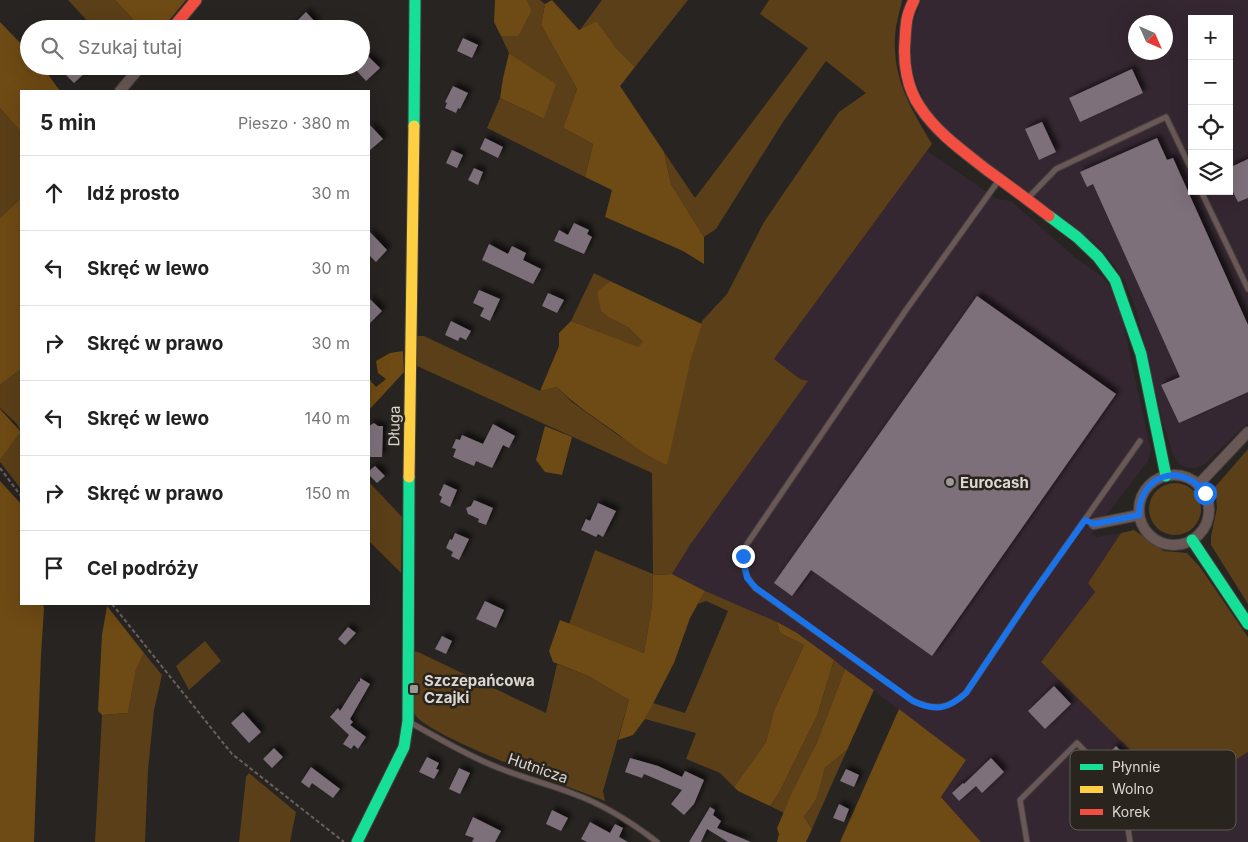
<!DOCTYPE html>
<html lang="pl">
<head>
<meta charset="utf-8">
<style>
	:root { --surface:#fff; --page:#f2f2f2; --text:#222; --muted:#767676; --line:#e0e0e0 }
	body { margin:0; font-family:Inter,sans-serif; background:var(--page); color:var(--text) }
	.controls { position:absolute; right:15px; top:15px; display:grid; overflow:hidden; border-radius:0px; box-shadow:0 5px 20px #0002 }
	.controls button { width:45px; height:45px; display:grid; place-items:center; padding:0; border:0; border-bottom:1px solid var(--line); background:var(--surface); color:var(--text); font:25px sans-serif }
	.compass { position:absolute; left:1128px; top:15px; width:45px; height:45px; border-radius:50%; background:var(--surface); box-shadow:0 5px 20px #0002; rotate:135deg }
	.stop { position:absolute; width:15px; height:15px; margin:-11px; border:4px solid #1a73e8; border-radius:50%; background:#fff }
	.stop.end { background:#1a73e8; border-color:#fff; box-shadow:0 1px 5px #0008 }
	.list { margin:0; padding:0; list-style:none }
	h2 { display:flex; justify-content:space-between; align-items:center; height:65px; margin:0; padding:0 20px; font-size:21px }
	h2 small { font-size:16px; font-weight:400; color:var(--muted) }
	.list li { display:grid; grid-template-columns:32px 1fr auto; gap:15px; align-items:center; box-sizing:border-box; height:75px; padding:0 20px; border-top:1px solid var(--line) }
	.list b { display:block; font-size:19px; white-space:nowrap }
	.list em { font-size:16px; font-style:normal; color:var(--muted) }
	.icon { flex:none; width:28px; height:28px; fill:none; stroke:currentColor; stroke-width:2; stroke-linecap:round; stroke-linejoin:round }
	.map { position:relative; flex:none; width:1248px; height:842px; overflow:hidden }
	.search { position:absolute; background:var(--surface); box-shadow:0 5px 20px #0002; left:20px; top:20px; width:350px; height:55px; display:flex; align-items:center; gap:12px; box-sizing:border-box; padding:0 18px; border-radius:28px; color:var(--muted); font-size:19px }
	.panel { position:absolute; background:var(--surface); box-shadow:0 5px 20px #0002; left:20px; top:90px; width:350px; height:515px; border-radius:0px }
	.map>svg:first-child { display:block }
	.industrial { fill:#352731; fill-rule:evenodd }
	.green { fill:#5a3f18 }
	.forest { fill:#6e4a14 }
	.building { fill:#7d6f7a; filter:url(#shadow) }
	.lines { fill:none; stroke-linecap:round; stroke-linejoin:round }
	.lane-casing { stroke:#43413e; stroke-width:7 }
	.street-casing { stroke:#43413e; stroke-width:12 }
	.fast-casing { stroke:#43413e; stroke-width:13 }
	.slow-casing { stroke:#43413e; stroke-width:13 }
	.jam-casing { stroke:#43413e; stroke-width:13 }
	.path { stroke:#6b605e; stroke-width:2; stroke-dasharray:4 2.5; stroke-linecap:butt }
	.lane { stroke:#6a5856; stroke-width:5 }
	.street { stroke:#6a5856; stroke-width:10 }
	.fast { stroke:#16e098; stroke-width:11 }
	.slow { stroke:#ffcf43; stroke-width:11 }
	.jam { stroke:#f24e42; stroke-width:11 }
	.route { stroke:#1a73e8; stroke-width:6 }
	.poi-dot { fill:#9c9895; stroke:#2a241e; stroke-width:2 }
	.labels { text-anchor:middle; dominant-baseline:central; stroke-width:5; stroke-linejoin:round; paint-order:stroke }
	.street-label { font-size:15px; fill:#dbd7d3; stroke:#2a241e }
	.poi-label { font-size:15px; font-weight:bold; fill:#dbd7d3; stroke:#2a241e; text-anchor:start }
	.key { fill:#2a241e; stroke:#5f5a54; stroke-width:1 }
	.key-label { font-size:14px; fill:#dbd7d3 }
</style>
</head>
<body>
<div class="map">
<svg width="1248" height="842" viewBox="0 0 1248 842">
	<defs>
		<filter id="shadow"><feDropShadow dx="4" dy="-4" stdDeviation="2.5" flood-color="#0009"/></filter>
	</defs>
	<rect width="100%" height="100%" fill="#272421"/>
	<path class="industrial" d="M 921,0 L 1248,0 L 1248,423 L 1204,465 L 1196,468 L 1188,468 L 1180,464 L 1174,457 L 1162,420 L 1137,312 L 1126,283 L 1114,265 L 1096,244 L 1009,177 L 1001,174 L 951,135 L 926,105 L 914,77 L 911,58 L 912,29 ZM 1192,19 L 1229,19 L 1229,191 L 1192,191 ZM 1136,22 L 1166,22 L 1166,52 L 1136,52 Z
		M 927,151 L 997,199 L 1011,201 L 1077,259 L 1103,277 L 1111,289 L 1121,314 L 1151,451 L 1148,461 L 1092,534 L 1096,537 L 1121,533 L 1088,583 L 1095,591 L 1177,797 L 1248,752 L 1248,842 L 981,842 L 941,797 L 966,760 L 797,633 L 705,591 L 672,574 L 690,545 L 807,381 L 800,379 L 774,359 Z"/>
	<path class="green" d="M 68,0 L 115,0 L 142,29 L 95,29 Z
		M 527,0 L 540,0 L 545,4 L 541,25 L 577,89 L 563,128 L 593,144 L 585,177 L 487,128 L 500,98 L 544,119 L 555,84 L 509,53 L 501,36 L 519,36 L 532,10 Z
		M 602,0 L 688,0 L 635,67 L 615,47 L 597,21 L 580,30 Z
		M 769,0 L 902,0 C 900,12 895,25 895,38 C 893,80 911,109 932,144 L 774,359 L 800,379 L 808,381 L 690,545 L 672,574 L 653,575 L 652,605 L 644,653 L 569,624 L 595,550 L 653,574 L 652,473 L 417,366 L 416,336 L 424,336 L 540,391 L 557,387 L 572,402 L 622,438 L 690,363 L 702,321 L 727,294 L 764,222 L 839,112 L 866,93 L 826,61 L 783,122 L 716,229 L 704,237 L 671,184 L 664,152 L 695,198 L 808,48 L 760,14 Z
		M 0,108 L 21,132 L 21,198 L 0,218 Z
		M 594,273 L 610,281 L 598,292 L 610,318 L 629,328 L 643,342 L 638,348 L 571,321 Z
		M 21,369 L 21,489 L 0,462 L 0,460 L 21,432 L 17,424 L 0,408 L 0,385 Z
		M 1248,449 L 1248,604 L 1211,545 L 1211,536 L 1217,508 L 1215,487 Z
		M 369,482 L 402,517 L 401,573 L 369,541 Z
		M1149 509a26 26 0 1 1 52 0a26 26 0 1 1-52 0Z
		M 1134,530 L 1164,551 L 1187,553 L 1200,567 L 1248,637 L 1248,752 L 1178,797 L 1041,662 L 1095,592 L 1088,583 L 1121,533 Z
		M 705,591 L 777,622 L 780,633 L 804,645 L 774,710 L 766,742 L 734,787 L 720,773 L 686,759 L 696,733 L 645,719 L 653,703 L 685,713 L 728,611 L 706,601 L 698,604 Z
		M 205,641 L 221,661 L 189,690 L 176,666 Z
		M 412,651 L 418,652 L 546,713 L 557,664 L 588,676 L 629,700 L 603,791 L 605,801 C 575,789 424,736 414,713 C 411,704 413,663 412,651 Z
		M 144,653 L 162,675 L 154,710 L 148,770 L 145,842 L 95,842 L 102,715 L 128,713 L 136,668 Z
		M 834,660 L 845,669 L 817,742 L 784,813 L 770,806 L 779,793 L 817,716 Z
		M 847,750 L 812,829 L 804,817 L 817,798 L 825,768 Z
		M 249,773 L 296,812 L 290,842 L 239,842 L 246,777 Z"/>
	<path class="forest" d="M 115,0 L 186,0 L 162,29 L 142,29 Z
		M 495,0 L 527,0 L 532,10 L 519,36 L 501,36 L 494,22 Z
		M 552,0 L 579,30 L 597,21 L 615,47 L 635,67 L 620,86 L 664,152 L 671,184 L 704,237 L 704,264 L 683,251 L 605,217 L 612,190 L 585,177 L 593,144 L 563,128 L 577,89 L 541,25 L 545,4 Z
		M 0,22 L 29,52 L 29,66 L 42,66 L 60,91 L 21,91 L 21,132 L 0,108 Z
		M 509,53 L 556,84 L 544,119 L 500,98 L 503,78 Z
		M 21,198 L 21,369 L 0,385 L 0,218 Z
		M 610,281 L 702,324 L 690,363 L 667,465 C 648,457 631,444 615,432 C 595,418 575,405 557,387 L 540,391 L 559,346 L 559,333 L 571,321 L 638,347 L 643,342 L 629,328 L 610,318 L 601,311 L 597,292 Z
		M 403,351 L 404,372 L 369,410 L 369,379 L 376,387 L 386,379 L 378,373 L 376,361 L 390,353 Z
		M 0,409 L 21,432 L 0,460 Z
		M 545,426 L 572,437 L 562,475 L 545,472 L 536,460 Z
		M 0,481 L 21,504 L 21,604 L 43,604 L 44,608 L 41,655 L 34,842 L 0,842 Z
		M 672,574 L 705,591 L 690,618 L 674,663 L 645,719 L 633,735 L 618,740 L 629,700 L 588,676 L 553,662 L 549,651 L 560,620 L 644,653 L 652,605 L 653,575 Z
		M 107,606 L 144,653 L 136,669 L 128,713 L 102,715 L 98,711 L 102,635 Z
		M 777,622 L 797,633 L 834,660 L 817,716 L 779,793 L 770,806 L 738,791 L 734,787 L 766,742 L 774,710 L 804,645 L 780,633 Z
		M 845,669 L 874,690 L 847,750 L 825,768 L 817,798 L 804,817 L 812,829 L 806,842 L 777,842 L 779,834 L 777,828 L 791,795 L 817,742 Z
		M 899,709 L 966,760 L 941,797 L 981,842 L 840,842 Z"/>
	<path class="building" d="M 306,12 L 317,24 L 311,29 L 289,29 Z
		M 463,38 L 478,45 L 472,58 L 457,51 Z
		M 368,56 L 380,68 L 366,81 L 355,69 L 357,66 L 361,66 L 361,63 Z
		M 67,66 L 80,66 L 86,72 L 74,83 L 62,71 Z
		M 1132,69 L 1143,93 L 1080,122 L 1069,98 Z
		M 453,86 L 468,93 L 460,109 L 458,108 L 456,113 L 445,108 L 447,103 L 445,102 Z
		M 1042,122 L 1056,152 L 1039,160 L 1025,129 Z
		M 369,124 L 383,139 L 369,151 Z
		M 485,138 L 503,147 L 498,158 L 480,149 Z
		M 1157,138 L 1167,160 L 1173,158 L 1248,325 L 1248,392 L 1179,423 L 1161,385 L 1180,377 L 1093,184 L 1087,187 L 1080,172 Z
		M 452,150 L 463,155 L 457,168 L 446,163 Z
		M 1248,159 L 1248,198 L 1238,202 L 1229,184 L 1229,168 Z
		M 474,168 L 483,172 L 478,185 L 468,180 Z
		M 574,223 L 589,230 L 587,234 L 592,237 L 584,254 L 554,241 L 559,230 L 568,235 Z
		M 369,231 L 387,250 L 376,262 L 369,255 Z
		M 489,244 L 508,254 L 512,246 L 526,253 L 523,260 L 541,269 L 533,284 L 482,260 Z
		M 479,290 L 500,299 L 490,321 L 480,316 L 484,308 L 473,303 Z
		M 548,293 L 564,300 L 557,313 L 542,306 Z
		M 977,296 L 1116,394 L 932,656 L 811,570 L 792,596 L 774,583 Z
		M 369,298 L 382,311 L 369,324 Z
		M 451,321 L 471,331 L 466,340 L 460,337 L 458,341 L 445,335 Z
		M 374,423 L 378,426 L 383,426 L 382,457 L 369,457 L 369,426 Z
		M 493,424 L 515,436 L 509,448 L 503,445 L 492,468 L 476,461 L 474,466 L 453,457 L 456,449 L 452,448 L 456,439 L 460,440 L 462,435 L 483,444 Z
		M 375,466 L 385,476 L 377,483 L 369,475 L 369,471 Z
		M 444,484 L 457,490 L 450,507 L 440,502 L 442,497 L 439,495 Z
		M 474,500 L 493,508 L 486,525 L 478,522 L 479,519 L 468,514 L 466,508 L 471,506 Z
		M 598,503 L 616,511 L 603,537 L 598,534 L 596,537 L 581,530 L 586,519 L 590,521 Z
		M 455,533 L 469,539 L 459,560 L 451,556 L 453,552 L 446,548 L 450,539 L 452,540 Z
		M 485,601 L 504,610 L 496,628 L 476,619 Z
		M 348,627 L 356,633 L 345,645 L 338,639 Z
		M 442,636 L 452,641 L 446,654 L 435,649 Z
		M 360,678 L 370,684 L 350,719 L 353,722 L 350,725 L 366,737 L 358,749 L 354,745 L 351,749 L 343,744 L 349,735 L 330,717 L 338,708 L 340,711 L 359,681 L 360,682 Z
		M 1054,686 L 1071,704 L 1045,729 L 1028,711 Z
		M 243,712 L 261,732 L 249,743 L 231,723 Z
		M 1116,746 L 1139,770 L 1133,776 L 1125,767 L 1119,772 L 1107,760 L 1112,754 L 1110,752 Z
		M 274,748 L 283,757 L 272,768 L 263,759 Z
		M 427,757 L 439,763 L 436,769 L 439,770 L 434,779 L 419,772 Z
		M 630,758 L 658,766 L 682,777 L 685,771 L 704,780 L 694,804 L 684,815 L 671,804 L 682,790 L 644,774 L 642,778 L 625,772 Z
		M 991,758 L 1004,772 L 982,793 L 976,786 L 959,801 L 952,793 L 963,783 L 964,784 Z
		M 311,767 L 340,789 L 333,798 L 312,783 L 309,788 L 301,782 Z
		M 459,768 L 470,773 L 460,794 L 449,789 Z
		M 846,769 L 859,775 L 854,787 L 840,781 Z
		M 839,804 L 849,809 L 844,822 L 833,818 Z
		M 710,807 L 715,810 L 713,815 L 721,821 L 717,828 L 751,842 L 728,842 L 707,829 L 701,842 L 689,842 Z
		M 552,810 L 568,818 L 561,831 L 546,824 Z
		M 473,817 L 501,831 L 495,842 L 472,842 L 474,838 L 465,835 Z
		M 590,822 L 610,833 L 615,824 L 623,828 L 619,837 L 628,842 L 587,842 L 581,839 Z"/>
	<g class="lines">
		<defs>
			<path id="lane" d="M 999,180 L 906,310 L 747,544 C 741,563 743,573 755,588 L 913,701 C 936,711 948,709 966,693 L 1031,596 L 1140,441
				M 1201,191 L 1248,289
				M 1028,198 L 1056,169 L 1166,117 L 1192,171
				M 409,722 C 437,737 464,754 494,766 C 520,777 548,784 574,794 C 605,805 631,822 657,842
				M 1027,842 L 1020,800 L 1077,743 L 1123,792 L 1130,842"/>
			<path id="street" d="M 120,91 L 141,66
				M1139 510a35 35 0 1 1 70 0a35 35 0 1 1-70 0Z
				M 1198,485 L 1248,432
				M 1094,524 L 1139,515"/>
			<path id="fast" d="M 414,126 L 415,0
				M 1049,216 L 1077,237 L 1098,257 L 1115,280 L 1141,354 L 1166,476
				M 1192,540 L 1248,624
				M 357,842 L 404,747 L 408,721 L 409,477"/>
			<path id="slow" d="M 409,477 L 414,126"/>
			<path id="jam" d="M 914,0 C 906,16 906,23 905,41 C 903,63 907,88 920,107 C 937,133 963,151 987,170 C 1008,185 1028,200 1049,216
				M 172,29 L 196,0"/>
		</defs>
		<use href="#lane" class="lane-casing"/>
		<use href="#street" class="street-casing"/>
		<use href="#fast" class="fast-casing"/>
		<use href="#slow" class="slow-casing"/>
		<use href="#jam" class="jam-casing"/>
		<path class="path" d="M 0,468 L 21,496
			M 112,604 L 232,754 L 344,842"/>
		<use href="#lane" class="lane"/>
		<use href="#street" class="street"/>
		<use href="#fast" class="fast"/>
		<use href="#slow" class="slow"/>
		<use href="#jam" class="jam"/>
	</g>
	<g class="lines">
		<path class="route" d="M 743,556 L 747,578 L 756,588 L 913,701 C 936,712 948,709 966,693 L 1031,596 L 1085,520 L 1094,524 L 1139,515 C 1139,475 1181,461 1205,493"/>
	</g>
	<g class="poi-dot">
		<circle cx="950" cy="482" r="5"/>
		<rect x="409" y="684" width="10" height="10" rx="2.5"/>
	</g>
	<g class="labels">
		<g class="street-label">
			<text transform="translate(394 426) rotate(-89)">Długa</text>
			<text transform="translate(538 768) rotate(19)">Hutnicza</text>
		</g>
		<g class="poi-label">
			<text x="960" y="482">Eurocash</text>
			<text x="424" y="680">Szczepańcowa<tspan x="424" dy="17">Czajki</tspan></text>
		</g>
	</g>
	<rect x="1070" y="750" width="166" height="80" rx="8" class="key"/>
	<rect x="1080" y="764" width="23" height="6" fill="#16e098"/>
	<rect x="1080" y="786" width="23" height="7" fill="#ffcf43"/>
	<rect x="1080" y="809" width="23" height="6" fill="#f24e42"/>
	<g class="key-label">
		<text x="1112" y="772">Płynnie</text>
		<text x="1112" y="794">Wolno</text>
		<text x="1112" y="817">Korek</text>
	</g>
</svg>
<div class="controls">
<button>+</button>
<button>−</button>
<button><svg class="icon" aria-label="locate" viewBox="0 0 24 24"><circle cx="12" cy="12" r="6"/><path d="M12 2v4M12 18v4M2 12h4M18 12h4"/></svg></button>
<button><svg class="icon" aria-label="layers" viewBox="0 0 24 24"><path d="M12 4l9 5-9 5-9-5zM3 14l9 5 9-5"/></svg></button>
</div>
<svg class="compass" viewBox="-18 -18 36 36"><path d="M0-13l5 13h-10z" fill="#e53935"/><path d="M0 13l5-13h-10z" fill="#767676"/></svg>
<div class="stop" style="left:1205px;top:493px"></div>
<div class="stop end" style="left:743px;top:556px"></div>
<div class="search"><svg class="icon" aria-label="search" viewBox="0 0 24 24"><circle cx="10" cy="10" r="6"/><path d="M15 15l6 6"/></svg>Szukaj tutaj</div>
<section class="panel">
<h2>5 min<small>Pieszo · 380 m</small></h2>
<ul class="list">
<li><svg class="icon" aria-label="ahead" viewBox="0 0 24 24"><path d="M12 20V5M6 11l6-6 6 6"/></svg><div><b>Idź prosto</b></div><em>30 m</em></li>
<li><svg class="icon" aria-label="left" viewBox="0 0 24 24"><path d="M17 20v-9H6M10 6l-5 5 5 5"/></svg><div><b>Skręć w lewo</b></div><em>30 m</em></li>
<li><svg class="icon" aria-label="right" viewBox="0 0 24 24"><path d="M7 20v-9h11M14 6l5 5-5 5"/></svg><div><b>Skręć w prawo</b></div><em>30 m</em></li>
<li><svg class="icon" aria-label="left" viewBox="0 0 24 24"><path d="M17 20v-9H6M10 6l-5 5 5 5"/></svg><div><b>Skręć w lewo</b></div><em>140 m</em></li>
<li><svg class="icon" aria-label="right" viewBox="0 0 24 24"><path d="M7 20v-9h11M14 6l5 5-5 5"/></svg><div><b>Skręć w prawo</b></div><em>150 m</em></li>
<li><svg class="icon" aria-label="arrive" viewBox="0 0 24 24"><path d="M6 21V4h12l-3 4 3 4H6"/></svg><div><b>Cel podróży</b></div></li>
</ul>
</section>
</div>
</body>
</html>
